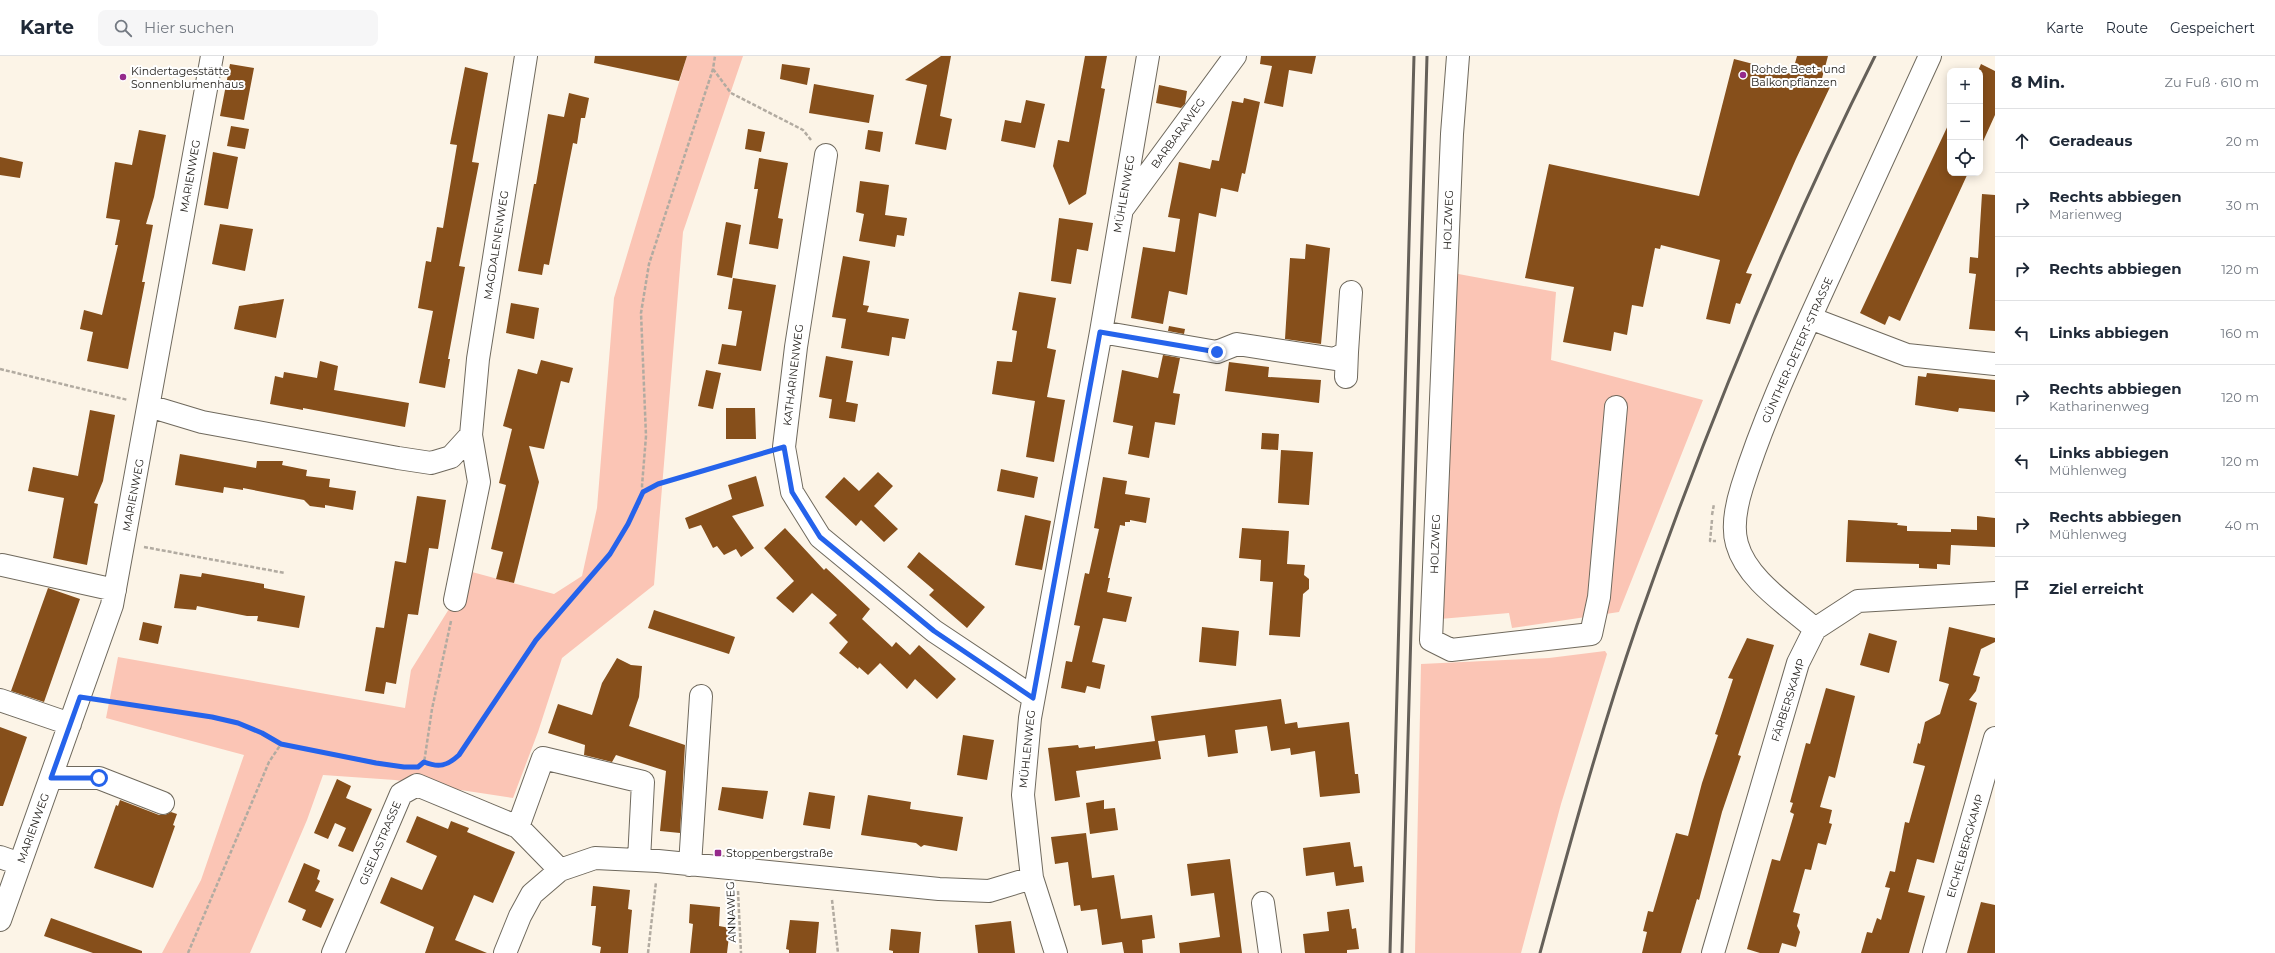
<!DOCTYPE html>
<html lang="de">
<head>
<meta charset="utf-8">
<style>
	:root { --surface:#fff; --page:#f6f6f7; --text:#1f2937; --muted:#747a83; --line:#e0e1e3 }
	body { margin:0; font-family:Montserrat,sans-serif; background:var(--page); color:var(--text) }
	.controls { position:absolute; right:12px; top:12px; display:grid; overflow:hidden; border-radius:8px; box-shadow:0 2px 10px #0003 }
	.controls button { width:36px; height:36px; display:grid; place-items:center; padding:0; border:0; border-bottom:1px solid var(--line); background:var(--surface); color:var(--text); font:20px sans-serif }
	.stop { position:absolute; width:12px; height:12px; margin:-9px; border:3px solid #2563eb; border-radius:50%; background:#fff }
	.stop.end { background:#2563eb; border-color:#fff; box-shadow:0 1px 4px #0008 }
	.list { margin:0; padding:0; list-style:none }
	h2 { display:flex; justify-content:space-between; align-items:center; height:52px; margin:0; padding:0 16px; font-size:17px }
	h2 small { font-size:13px; font-weight:400; color:var(--muted) }
	.list li { display:grid; grid-template-columns:26px 1fr auto; gap:12px; align-items:center; box-sizing:border-box; height:64px; padding:0 16px; border-top:1px solid var(--line) }
	.list b { display:block; font-size:15px; white-space:nowrap }
	.list p { margin:0; font-size:13px; white-space:nowrap; color:var(--muted) }
	.list em { font-size:13px; font-style:normal; color:var(--muted) }
	.icon { flex:none; width:22px; height:22px; fill:none; stroke:currentColor; stroke-width:2; stroke-linecap:round; stroke-linejoin:round }
	.map { position:relative; flex:none; width:1995px; height:897px; overflow:hidden }
	header { display:flex; align-items:center; gap:24px; box-sizing:border-box; height:56px; padding:0 20px; background:var(--surface); border-bottom:1px solid var(--line) }
	header strong { font-size:19px }
	nav { display:flex; gap:22px; margin-inline-start:auto; font-size:14px }
	.search { width:280px; height:36px; background:var(--page); display:flex; align-items:center; gap:10px; box-sizing:border-box; padding:0 14px; border-radius:8px; color:var(--muted); font-size:15px }
	main { display:flex }
	aside { flex:1; background:var(--surface) }
	.map>svg:first-child { display:block }
	.green { fill:#fbc5b5 }
	.building { fill:#864f1b }
	.lines { fill:none; stroke-linecap:round; stroke-linejoin:round }
	.minor-casing { stroke:#6f695d; stroke-width:24 }
	.path { stroke:#b2aba1; stroke-width:2.5; stroke-dasharray:4 2; stroke-linecap:butt }
	.minor { stroke:#fff; stroke-width:22 }
	.rail { stroke:#656059; stroke-width:3 }
	.route { stroke:#2563eb; stroke-width:5 }
	.poi-dot { fill:#952a8c; stroke:#fff; stroke-width:1.5 }
	.labels { text-anchor:middle; dominant-baseline:central; stroke-width:4; stroke-linejoin:round; paint-order:stroke }
	.poi-label { font-size:11px; fill:#1f1c18; stroke:#fff; text-anchor:start }
	.street-label { font-size:11px; fill:#1f1c18; stroke:#fff }
</style>
</head>
<body>
<header>
<strong>Karte</strong>
<div class="search"><svg class="icon" aria-label="search" viewBox="0 0 24 24"><circle cx="10" cy="10" r="6"/><path d="M15 15l6 6"/></svg>Hier suchen</div>
<nav><a>Karte</a><a>Route</a><a>Gespeichert</a></nav>
</header>
<main>
<div class="map">
<svg width="1995" height="897" viewBox="0 0 1995 897">
	<rect width="100%" height="100%" fill="#fcf4e7"/>
	<path class="green" d="M 687,0 L 743,0 L 683,176 L 654,529 L 562,602 L 538,676 L 513,742 L 395,724 L 323,719 L 307,764 L 250,897 L 162,897 L 201,824 L 244,699 L 106,662 L 118,601 L 405,652 L 411,614 L 472,516 L 554,538 L 582,520 L 597,452 L 614,242 Z
		M 1453,217 L 1556,236 L 1551,304 L 1703,344 L 1619,556 L 1512,572 L 1509,557 L 1440,563 Z
		M 1605,595 L 1607,598 L 1561,748 L 1521,897 L 1415,897 L 1421,608 L 1549,602 Z"/>
	<path class="building" d="M 595,0 L 687,0 L 679,25 L 594,7 Z
		M 941,0 L 951,0 L 940,60 L 952,63 L 946,94 L 915,88 L 927,29 L 905,24 Z
		M 1085,0 L 1107,0 L 1101,32 L 1105,33 L 1086,138 L 1069,149 L 1053,110 L 1058,84 L 1069,86 Z
		M 1261,0 L 1316,0 L 1312,18 L 1289,14 L 1283,51 L 1264,47 L 1272,10 L 1260,8 Z
		M 1797,0 L 1828,0 L 1821,26 L 1831,29 L 1796,103 L 1746,217 L 1752,218 L 1740,248 L 1736,247 L 1730,268 L 1706,263 L 1720,204 L 1661,189 L 1660,193 L 1655,192 L 1643,251 L 1632,249 L 1627,279 L 1614,276 L 1611,295 L 1563,286 L 1574,231 L 1525,222 L 1549,108 L 1699,140 L 1734,3 L 1792,18 Z
		M 230,8 L 254,12 L 244,64 L 220,60 Z
		M 782,8 L 810,12 L 807,29 L 780,23 Z
		M 1981,8 L 1995,15 L 1995,59 L 1980,92 L 1980,15 L 1978,15 Z
		M 465,11 L 488,17 L 472,106 L 479,107 L 459,210 L 465,211 L 448,303 L 450,303 L 445,332 L 419,327 L 433,255 L 418,252 L 426,205 L 431,206 L 437,171 L 443,172 L 457,89 L 450,88 Z
		M 814,28 L 874,39 L 869,67 L 809,57 Z
		M 1159,29 L 1187,35 L 1185,48 L 1181,52 L 1156,47 Z
		M 569,37 L 589,42 L 585,62 L 581,62 L 577,88 L 573,87 L 549,209 L 544,208 L 542,219 L 518,215 L 534,128 L 536,128 L 548,58 L 564,61 Z
		M 1244,42 L 1260,46 L 1245,118 L 1242,117 L 1238,136 L 1221,132 L 1216,161 L 1199,157 L 1187,239 L 1169,235 L 1163,268 L 1131,262 L 1143,191 L 1175,196 L 1180,163 L 1168,161 L 1179,106 L 1210,113 L 1212,104 L 1219,105 L 1232,45 L 1243,47 Z
		M 1026,44 L 1045,48 L 1035,92 L 1001,85 L 1005,64 L 1021,67 Z
		M 1950,65 L 1950,117 L 1968,117 L 1900,265 L 1889,260 L 1885,269 L 1860,257 Z
		M 231,70 L 249,73 L 245,93 L 227,90 Z
		M 748,73 L 765,76 L 761,96 L 745,93 Z
		M 139,74 L 166,79 L 154,141 L 146,168 L 153,169 L 142,226 L 145,226 L 128,313 L 87,305 L 93,276 L 80,273 L 84,254 L 102,259 L 118,189 L 115,189 L 120,164 L 106,162 L 115,106 L 132,109 Z
		M 868,74 L 883,76 L 880,96 L 865,93 Z
		M 213,96 L 238,101 L 228,153 L 204,149 Z
		M 0,101 L 23,106 L 20,122 L 0,119 Z
		M 759,102 L 788,107 L 778,162 L 783,163 L 778,193 L 749,188 L 758,133 L 754,133 Z
		M 860,125 L 889,129 L 885,159 L 907,162 L 904,180 L 897,179 L 895,191 L 859,185 L 864,158 L 856,156 Z
		M 1982,138 L 1995,139 L 1995,275 L 1969,273 L 1976,218 L 1969,217 L 1970,201 L 1978,202 Z
		M 1059,162 L 1093,167 L 1088,195 L 1077,193 L 1071,228 L 1051,225 Z
		M 726,166 L 741,169 L 732,222 L 717,219 Z
		M 220,168 L 253,173 L 245,215 L 212,208 Z
		M 1306,188 L 1330,192 L 1321,288 L 1285,283 L 1290,202 L 1305,203 Z
		M 843,200 L 870,205 L 863,249 L 869,250 L 867,256 L 909,263 L 905,283 L 892,281 L 889,300 L 841,292 L 846,263 L 832,261 Z
		M 733,222 L 776,229 L 761,315 L 718,308 L 722,288 L 736,290 L 742,255 L 728,253 Z
		M 1019,236 L 1056,242 L 1047,292 L 1056,294 L 1047,341 L 1065,344 L 1054,406 L 1026,401 L 1035,345 L 992,338 L 997,305 L 1012,306 L 1017,275 L 1012,274 Z
		M 284,243 L 276,282 L 234,273 L 239,250 Z
		M 511,247 L 539,252 L 534,283 L 506,277 Z
		M 1169,270 L 1185,273 L 1184,278 L 1168,275 Z
		M 1163,299 L 1180,302 L 1173,337 L 1180,338 L 1175,369 L 1155,366 L 1149,402 L 1128,398 L 1133,370 L 1113,366 L 1122,314 L 1158,322 Z
		M 826,300 L 853,305 L 846,346 L 819,341 Z
		M 541,304 L 573,312 L 569,327 L 561,325 L 544,393 L 529,390 L 539,426 L 514,527 L 496,523 L 503,496 L 491,493 L 506,429 L 499,427 L 512,373 L 503,370 L 518,313 L 537,318 Z
		M 320,305 L 338,310 L 334,334 L 409,347 L 405,371 L 303,352 L 303,354 L 270,348 L 275,320 L 283,322 L 284,316 L 317,322 Z
		M 1229,306 L 1269,311 L 1268,321 L 1321,324 L 1319,347 L 1225,335 Z
		M 706,314 L 721,317 L 713,353 L 698,350 Z
		M 1927,317 L 1995,324 L 1995,356 L 1959,352 L 1958,356 L 1915,349 L 1918,320 L 1926,321 Z
		M 832,343 L 858,348 L 855,366 L 829,362 Z
		M 726,352 L 755,352 L 756,383 L 726,383 Z
		M 90,354 L 115,359 L 103,425 L 94,447 L 98,448 L 87,509 L 53,502 L 64,442 L 28,435 L 33,411 L 78,420 Z
		M 1262,377 L 1279,378 L 1278,394 L 1261,393 Z
		M 1281,394 L 1313,396 L 1309,449 L 1278,447 Z
		M 180,398 L 256,412 L 257,405 L 283,405 L 282,409 L 307,414 L 306,420 L 330,423 L 329,431 L 356,435 L 353,454 L 325,449 L 325,452 L 310,450 L 304,444 L 243,432 L 243,434 L 224,431 L 223,437 L 175,429 Z
		M 1001,413 L 1038,421 L 1034,442 L 997,435 Z
		M 878,416 L 893,430 L 874,450 L 898,473 L 884,486 L 861,464 L 856,470 L 825,441 L 844,421 L 859,435 Z
		M 756,420 L 764,450 L 732,460 L 754,492 L 741,501 L 736,493 L 724,499 L 717,490 L 713,492 L 701,469 L 689,473 L 685,462 L 732,443 L 728,429 Z
		M 1103,421 L 1127,425 L 1125,438 L 1150,442 L 1146,467 L 1130,464 L 1130,466 L 1125,466 L 1125,470 L 1120,469 L 1108,522 L 1110,522 L 1107,536 L 1132,541 L 1126,566 L 1103,562 L 1092,606 L 1105,609 L 1100,633 L 1087,630 L 1085,637 L 1061,632 L 1066,605 L 1072,606 L 1080,570 L 1074,569 L 1085,517 L 1089,518 L 1099,473 L 1094,472 Z
		M 417,440 L 446,444 L 438,493 L 429,492 L 418,559 L 408,558 L 396,628 L 386,626 L 384,638 L 365,635 L 376,571 L 384,572 L 395,505 L 406,507 Z
		M 1025,459 L 1051,465 L 1042,514 L 1015,509 Z
		M 1977,460 L 1995,462 L 1995,491 L 1951,489 L 1950,509 L 1937,508 L 1937,513 L 1919,512 L 1919,508 L 1846,506 L 1848,464 L 1898,467 L 1897,469 L 1907,470 L 1907,475 L 1951,476 L 1951,473 L 1977,474 Z
		M 785,472 L 824,514 L 826,512 L 870,553 L 862,563 L 892,591 L 896,586 L 910,599 L 919,589 L 956,623 L 937,643 L 915,623 L 907,633 L 880,607 L 868,619 L 859,611 L 858,613 L 839,597 L 848,586 L 829,567 L 837,559 L 812,537 L 793,557 L 776,542 L 794,525 L 764,492 Z
		M 1242,472 L 1289,475 L 1287,508 L 1305,509 L 1304,519 L 1309,523 L 1309,533 L 1303,538 L 1300,581 L 1269,579 L 1273,526 L 1260,525 L 1261,504 L 1239,502 Z
		M 919,496 L 985,551 L 967,572 L 929,539 L 934,534 L 907,511 Z
		M 202,517 L 264,528 L 264,532 L 305,540 L 299,572 L 257,565 L 258,560 L 247,560 L 197,550 L 196,554 L 174,552 L 180,518 L 201,521 Z
		M 48,532 L 80,543 L 44,646 L 11,635 Z
		M 654,554 L 735,581 L 729,598 L 648,572 Z
		M 143,566 L 162,570 L 158,588 L 139,584 Z
		M 1202,571 L 1239,575 L 1236,610 L 1199,606 Z
		M 1949,571 L 1995,582 L 1995,586 L 1981,593 L 1973,619 L 1980,621 L 1976,635 L 1969,644 L 1977,647 L 1934,807 L 1917,803 L 1908,836 L 1925,840 L 1909,897 L 1861,897 L 1867,876 L 1872,877 L 1877,862 L 1881,864 L 1890,832 L 1885,831 L 1890,815 L 1895,816 L 1905,766 L 1909,767 L 1925,710 L 1913,707 L 1918,687 L 1920,688 L 1925,666 L 1940,658 L 1949,628 L 1939,625 Z
		M 1869,577 L 1897,585 L 1889,617 L 1860,609 Z
		M 1747,582 L 1774,589 L 1738,699 L 1741,700 L 1722,756 L 1699,844 L 1697,843 L 1681,897 L 1642,897 L 1647,876 L 1643,875 L 1648,855 L 1653,856 L 1676,777 L 1688,780 L 1702,727 L 1718,679 L 1715,678 L 1733,623 L 1728,622 Z
		M 617,602 L 631,609 L 642,610 L 639,641 L 629,670 L 685,689 L 680,777 L 660,775 L 666,715 L 616,699 L 612,706 L 584,699 L 585,689 L 548,677 L 558,648 L 592,659 L 602,627 Z
		M 1826,632 L 1855,640 L 1835,722 L 1829,720 L 1820,751 L 1832,754 L 1829,767 L 1832,768 L 1826,789 L 1818,787 L 1811,814 L 1805,813 L 1793,856 L 1800,858 L 1797,870 L 1800,876 L 1796,891 L 1782,887 L 1779,897 L 1760,897 L 1747,893 L 1772,803 L 1780,805 L 1784,792 L 1794,758 L 1790,756 L 1793,747 L 1790,746 L 1806,687 L 1810,688 Z
		M 1281,643 L 1285,668 L 1297,666 L 1298,672 L 1349,666 L 1355,718 L 1358,718 L 1360,737 L 1320,741 L 1315,695 L 1291,699 L 1290,692 L 1271,695 L 1267,670 L 1235,674 L 1238,697 L 1208,701 L 1205,679 L 1158,685 L 1161,703 L 1076,715 L 1080,741 L 1055,745 L 1048,692 L 1078,689 L 1079,692 L 1095,690 L 1095,693 L 1155,685 L 1151,660 Z
		M 0,671 L 27,681 L 3,750 L 0,750 Z
		M 963,679 L 994,684 L 987,724 L 957,719 Z
		M 337,723 L 351,730 L 346,742 L 372,753 L 353,796 L 338,790 L 346,772 L 335,767 L 328,783 L 314,777 Z
		M 722,731 L 768,735 L 763,763 L 718,754 Z
		M 809,736 L 835,740 L 830,773 L 803,769 Z
		M 868,739 L 911,746 L 910,753 L 963,761 L 957,795 L 924,789 L 921,791 L 916,787 L 861,779 Z
		M 120,744 L 159,759 L 165,759 L 171,756 L 177,758 L 173,769 L 175,770 L 153,832 L 94,812 L 116,749 L 118,750 Z
		M 1104,744 L 1104,753 L 1115,752 L 1118,774 L 1090,778 L 1086,747 Z
		M 417,760 L 448,773 L 451,765 L 469,772 L 467,776 L 515,796 L 493,847 L 474,839 L 455,884 L 487,897 L 425,897 L 434,871 L 380,847 L 391,821 L 422,834 L 437,800 L 406,786 Z
		M 1086,777 L 1092,822 L 1114,819 L 1121,863 L 1152,859 L 1155,882 L 1142,884 L 1143,897 L 1124,897 L 1122,886 L 1102,889 L 1097,853 L 1081,855 L 1080,849 L 1074,850 L 1068,806 L 1055,808 L 1051,781 Z
		M 1350,786 L 1354,811 L 1362,810 L 1364,826 L 1336,830 L 1334,816 L 1306,820 L 1303,792 Z
		M 1230,803 L 1242,897 L 1180,897 L 1179,887 L 1220,881 L 1214,837 L 1191,840 L 1187,808 Z
		M 304,807 L 320,814 L 317,823 L 320,825 L 315,835 L 334,843 L 321,872 L 302,864 L 306,854 L 288,846 Z
		M 593,830 L 630,834 L 628,853 L 632,854 L 628,897 L 600,897 L 601,891 L 592,889 L 596,850 L 591,850 Z
		M 1981,846 L 1995,849 L 1995,897 L 1967,897 Z
		M 690,848 L 720,851 L 719,870 L 730,872 L 727,897 L 690,897 L 693,868 L 689,867 Z
		M 1349,853 L 1352,873 L 1356,872 L 1359,893 L 1347,894 L 1347,897 L 1305,897 L 1303,878 L 1329,875 L 1327,856 Z
		M 51,862 L 142,895 L 142,897 L 93,897 L 44,880 Z
		M 790,864 L 819,866 L 816,897 L 789,897 L 789,894 L 786,893 Z
		M 1011,865 L 1015,897 L 978,897 L 975,869 Z
		M 891,873 L 921,876 L 919,897 L 893,897 L 893,895 L 889,894 Z"/>
	<g class="lines">
		<defs>
			<path id="minor" d="M 1458,0 L 1452,78 L 1431,584 L 1451,594 L 1591,578 L 1599,541 L 1616,351
				M 826,99 L 796,291 L 784,391 L 792,436 L 820,481 L 934,575 L 1033,641
				M 1124,151 L 1235,0
				M 1810,262 L 1907,299 L 1995,308
				M 1101,276 L 1217,296 L 1237,288 L 1335,303 L 1347,296 L 1351,236
				M 1346,321 L 1347,296
				M 149,350 L 202,366 L 398,402 L 431,407 L 451,401 L 471,379 L 478,303 L 526,0
				M 2,509 L 115,534
				M 455,544 L 479,426 L 471,379
				M 1815,573 C 1788,549 1747,524 1737,488 C 1732,471 1737,447 1742,431 C 1764,361 1796,293 1826,227 C 1861,151 1895,76 1930,0
				M 0,644 L 70,668
				M 51,722 L 99,722 L 163,747
				M 518,771 L 543,702 L 643,726 L 639,804
				M 0,801 L 20,808
				M 690,809 L 701,640
				M 1263,847 L 1270,897
				M 0,864 L 112,549 L 212,0
				M 333,897 L 401,738 L 417,729 L 518,771 L 560,814
				M 505,897 L 520,860 L 532,838 L 560,814 L 595,802 L 658,805 L 939,833 L 989,835 L 1032,822
				M 1056,897 L 1032,822 L 1023,739 L 1030,662 L 1101,276 L 1148,0
				M 1713,897 L 1798,607 L 1815,573 L 1858,545 L 1995,537
				M 1934,897 L 1995,682"/>
		</defs>
		<use href="#minor" class="minor-casing"/>
		<path class="path" d="M 713,13 L 731,37 L 803,74 L 811,84
			M 0,313 L 128,344
			M 643,436 L 658,428 L 764,397
			M 1712,459 L 1714,448
			M 1712,464 L 1710,485 L 1716,485
			M 144,491 L 285,517
			M 451,565 L 432,653 L 424,707 C 439,712 447,710 459,699 L 535,584 L 610,498 L 639,448 L 643,436 L 642,430 L 646,380 L 641,257 L 649,208 L 713,13 L 715,0
			M 101,644 L 212,661 L 238,667 L 262,677 L 281,688 L 403,711
			M 738,835 L 741,897
			M 832,844 L 838,897
			M 188,897 L 269,706 L 281,688
			M 648,897 L 656,826"/>
		<use href="#minor" class="minor"/>
		<path class="rail" d="M 1390,897 L 1414,0
			M 1402,897 L 1427,0
			M 1540,897 C 1570,787 1600,677 1637,569 C 1705,375 1783,183 1875,0"/>
	</g>
	<g class="lines">
		<path class="route" d="M 99,722 L 51,722 L 80,641 L 212,661 L 238,667 L 262,677 L 281,688 L 376,707 L 404,711 L 418,711 L 424,706 C 439,712 447,710 459,699 L 536,584 L 610,498 L 628,468 L 643,436 L 658,428 L 784,391 L 792,436 L 820,481 L 934,575 L 1033,642 L 1100,276 L 1217,296"/>
	</g>
	<g class="poi-dot">
		<circle cx="1743" cy="19" r="4"/>
		<circle cx="123" cy="21" r="4"/>
		<rect x="714" y="793" width="8" height="8" rx="2"/>
	</g>
	<g class="labels">
		<g class="poi-label">
			<text x="1751" y="13">Rohde Beet- und<tspan x="1751" dy="13">Balkonpflanzen</tspan></text>
			<text x="131" y="15">Kindertagesstätte<tspan x="131" dy="13">Sonnenblumenhaus</tspan></text>
			<text x="726" y="797">Stoppenbergstraße</text>
		</g>
		<g class="street-label">
			<text transform="translate(1178 77) rotate(-54)">BARBARAWEG</text>
			<text transform="translate(190 120) rotate(-80)">MARIENWEG</text>
			<text transform="translate(1124 138) rotate(-80)">MÜHLENWEG</text>
			<text transform="translate(1448 164) rotate(-88)">HOLZWEG</text>
			<text transform="translate(496 189) rotate(-81)">MAGDALENENWEG</text>
			<text transform="translate(1797 294) rotate(-66)">GÜNTHER-DETERT-STRASSE</text>
			<text transform="translate(793 319) rotate(-83)">KATHARINENWEG</text>
			<text transform="translate(133 439) rotate(-79)">MARIENWEG</text>
			<text transform="translate(1435 488) rotate(-88)">HOLZWEG</text>
			<text transform="translate(1788 644) rotate(-72)">FÄRBERSKAMP</text>
			<text transform="translate(1027 693) rotate(-84)">MÜHLENWEG</text>
			<text transform="translate(33 772) rotate(-70)">MARIENWEG</text>
			<text transform="translate(380 787) rotate(-67)">GISELASTRASSE</text>
			<text transform="translate(1965 790) rotate(-74)">EICHELBERGKAMP</text>
			<text transform="translate(731 856) rotate(-92)">ANNAWEG</text>
		</g>
	</g>
</svg>
<div class="controls">
<button>+</button>
<button>−</button>
<button><svg class="icon" aria-label="locate" viewBox="0 0 24 24"><circle cx="12" cy="12" r="6"/><path d="M12 2v4M12 18v4M2 12h4M18 12h4"/></svg></button>
</div>
<div class="stop" style="left:99px;top:722px"></div>
<div class="stop end" style="left:1217px;top:296px"></div>
</div>
<aside>
<h2>8 Min.<small>Zu Fuß · 610 m</small></h2>
<ul class="list">
<li><svg class="icon" aria-label="ahead" viewBox="0 0 24 24"><path d="M12 20V5M6 11l6-6 6 6"/></svg><div><b>Geradeaus</b></div><em>20 m</em></li>
<li><svg class="icon" aria-label="right" viewBox="0 0 24 24"><path d="M7 20v-9h11M14 6l5 5-5 5"/></svg><div><b>Rechts abbiegen</b><p>Marienweg</p></div><em>30 m</em></li>
<li><svg class="icon" aria-label="right" viewBox="0 0 24 24"><path d="M7 20v-9h11M14 6l5 5-5 5"/></svg><div><b>Rechts abbiegen</b></div><em>120 m</em></li>
<li><svg class="icon" aria-label="left" viewBox="0 0 24 24"><path d="M17 20v-9H6M10 6l-5 5 5 5"/></svg><div><b>Links abbiegen</b></div><em>160 m</em></li>
<li><svg class="icon" aria-label="right" viewBox="0 0 24 24"><path d="M7 20v-9h11M14 6l5 5-5 5"/></svg><div><b>Rechts abbiegen</b><p>Katharinenweg</p></div><em>120 m</em></li>
<li><svg class="icon" aria-label="left" viewBox="0 0 24 24"><path d="M17 20v-9H6M10 6l-5 5 5 5"/></svg><div><b>Links abbiegen</b><p>Mühlenweg</p></div><em>120 m</em></li>
<li><svg class="icon" aria-label="right" viewBox="0 0 24 24"><path d="M7 20v-9h11M14 6l5 5-5 5"/></svg><div><b>Rechts abbiegen</b><p>Mühlenweg</p></div><em>40 m</em></li>
<li><svg class="icon" aria-label="arrive" viewBox="0 0 24 24"><path d="M6 21V4h12l-3 4 3 4H6"/></svg><div><b>Ziel erreicht</b></div></li>
</ul>
</aside>
</main>
</body>
</html>
